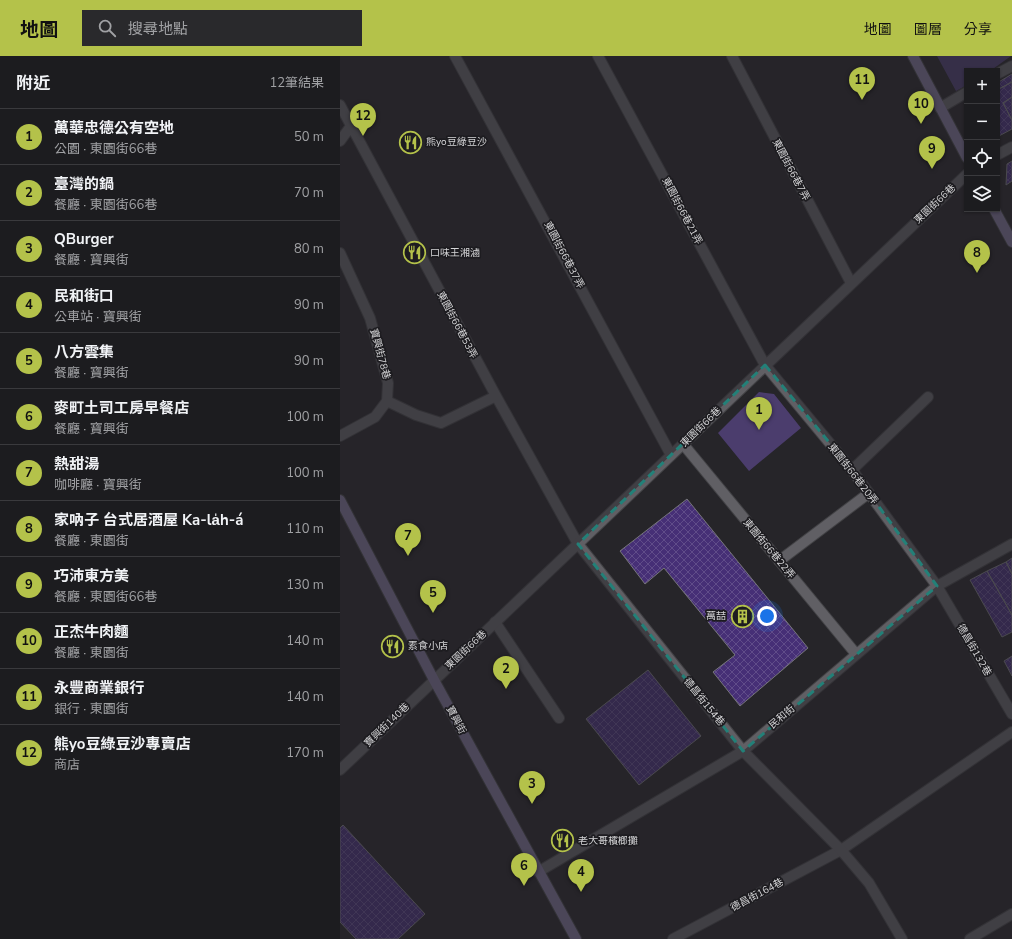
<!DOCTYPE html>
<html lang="zh-TW">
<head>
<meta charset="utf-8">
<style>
	:root { --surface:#1c1c1f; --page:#29292c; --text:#f1f3f6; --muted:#a0a1a4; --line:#3a3a3d; --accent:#b4c24a }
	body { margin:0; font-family:"Nunito Sans","Noto Sans TC",sans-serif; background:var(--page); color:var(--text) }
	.controls { position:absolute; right:12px; top:12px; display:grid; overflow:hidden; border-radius:0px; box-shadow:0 1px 3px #0004 }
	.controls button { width:36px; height:36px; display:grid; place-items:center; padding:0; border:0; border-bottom:1px solid var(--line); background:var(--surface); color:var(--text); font:20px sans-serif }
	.you { position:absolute; left:427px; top:560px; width:14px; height:14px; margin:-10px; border:3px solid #fff; border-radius:50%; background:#1a73e8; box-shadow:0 0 0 6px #1a73e833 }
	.badge { display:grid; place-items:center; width:26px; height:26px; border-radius:50%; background:var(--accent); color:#111; font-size:13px; font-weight:700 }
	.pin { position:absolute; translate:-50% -33px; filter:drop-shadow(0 1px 2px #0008) }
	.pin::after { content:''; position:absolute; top:21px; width:14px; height:12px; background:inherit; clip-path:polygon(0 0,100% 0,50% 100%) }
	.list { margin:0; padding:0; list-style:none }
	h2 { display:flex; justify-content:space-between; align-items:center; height:52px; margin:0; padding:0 16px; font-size:17px }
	h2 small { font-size:13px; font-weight:400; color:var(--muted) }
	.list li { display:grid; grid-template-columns:26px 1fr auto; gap:12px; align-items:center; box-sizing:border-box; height:56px; padding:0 16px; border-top:1px solid var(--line) }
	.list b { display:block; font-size:15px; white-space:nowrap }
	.list p { margin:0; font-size:13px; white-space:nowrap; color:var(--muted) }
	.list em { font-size:13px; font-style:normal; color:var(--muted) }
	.icon { flex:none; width:22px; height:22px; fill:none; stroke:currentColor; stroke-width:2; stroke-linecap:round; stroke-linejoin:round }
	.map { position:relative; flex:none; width:672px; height:883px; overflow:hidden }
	header { display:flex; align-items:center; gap:24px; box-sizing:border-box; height:56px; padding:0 20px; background:var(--accent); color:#111 }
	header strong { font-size:19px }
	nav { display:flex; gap:22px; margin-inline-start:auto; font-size:14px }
	.search { width:280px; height:36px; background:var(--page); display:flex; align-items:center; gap:10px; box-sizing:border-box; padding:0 14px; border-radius:0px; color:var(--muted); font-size:15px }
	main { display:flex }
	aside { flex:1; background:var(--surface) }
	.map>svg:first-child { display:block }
	.green { fill:#4b3d6d }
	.building { fill:url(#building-cross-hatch); stroke:#76767a }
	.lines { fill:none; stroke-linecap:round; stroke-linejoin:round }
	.lane-casing { stroke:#424245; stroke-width:12 }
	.street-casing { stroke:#424245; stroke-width:12 }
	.secondary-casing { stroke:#424245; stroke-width:12 }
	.lane { stroke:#605f64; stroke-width:10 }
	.street { stroke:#605f64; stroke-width:10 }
	.secondary { stroke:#786f90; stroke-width:10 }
	.marked { fill:none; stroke:#238078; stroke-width:3; stroke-dasharray:8 5; stroke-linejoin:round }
	.labels { text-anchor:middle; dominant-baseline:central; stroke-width:3.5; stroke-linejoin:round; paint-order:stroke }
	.poi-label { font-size:10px; fill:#d5d5d7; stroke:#1d1c20; text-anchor:start }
	.street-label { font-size:10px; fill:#d5d5d7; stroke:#1d1c20 }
</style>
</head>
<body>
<header>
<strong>地圖</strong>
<div class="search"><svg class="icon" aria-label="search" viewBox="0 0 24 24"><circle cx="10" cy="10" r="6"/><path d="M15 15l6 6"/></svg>搜尋地點</div>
<nav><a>地圖</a><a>圖層</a><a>分享</a></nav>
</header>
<main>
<aside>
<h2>附近<small>12筆結果</small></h2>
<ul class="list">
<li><span class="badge">1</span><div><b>萬華忠德公有空地</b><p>公園 · 東園街66巷</p></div><em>50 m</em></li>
<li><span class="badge">2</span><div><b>臺灣的鍋</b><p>餐廳 · 東園街66巷</p></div><em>70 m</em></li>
<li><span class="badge">3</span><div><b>QBurger</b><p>餐廳 · 寶興街</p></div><em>80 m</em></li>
<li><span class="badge">4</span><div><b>民和街口</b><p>公車站 · 寶興街</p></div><em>90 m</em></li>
<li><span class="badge">5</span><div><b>八方雲集</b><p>餐廳 · 寶興街</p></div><em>90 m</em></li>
<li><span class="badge">6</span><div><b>麥町土司工房早餐店</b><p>餐廳 · 寶興街</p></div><em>100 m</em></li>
<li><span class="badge">7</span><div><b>熱甜湯</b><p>咖啡廳 · 寶興街</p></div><em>100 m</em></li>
<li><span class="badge">8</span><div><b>家吶子 台式居酒屋 Ka-la̍h-á</b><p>餐廳 · 東園街</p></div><em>110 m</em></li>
<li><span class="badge">9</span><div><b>巧沛東方美</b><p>餐廳 · 東園街66巷</p></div><em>130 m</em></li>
<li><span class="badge">10</span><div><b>正杰牛肉麵</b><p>餐廳 · 東園街</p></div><em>140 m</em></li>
<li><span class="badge">11</span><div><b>永豐商業銀行</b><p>銀行 · 東園街</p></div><em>140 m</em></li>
<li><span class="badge">12</span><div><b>熊yo豆綠豆沙專賣店</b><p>商店</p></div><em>170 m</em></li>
</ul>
</aside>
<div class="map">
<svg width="672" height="883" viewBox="0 0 672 883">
	<defs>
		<pattern id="building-cross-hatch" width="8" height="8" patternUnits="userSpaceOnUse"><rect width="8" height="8" fill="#462f76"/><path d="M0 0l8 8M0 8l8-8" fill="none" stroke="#604c89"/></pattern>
	</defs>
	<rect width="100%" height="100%" fill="#262529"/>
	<path class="green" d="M 597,0 L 671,0 L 650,15 L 627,15 L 627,29 L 616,35 Z
		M 419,336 L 434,338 L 461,372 L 409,415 L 378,377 Z"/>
	<path class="building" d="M 672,18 L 672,26 L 657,34 L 657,27 Z
		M 672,26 L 672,41 L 663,47 L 672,64 L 672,73 L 657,81 L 657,34 Z
		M 672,41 L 672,64 L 663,47 Z
		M 672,105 L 672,125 L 666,129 L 667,108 Z
		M 347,443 L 468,592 L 400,650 L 373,616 L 395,599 L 324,512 L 305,528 L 280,495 Z
		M 672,502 L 672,518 L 666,506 Z
		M 666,506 L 672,518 L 672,559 L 647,515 Z
		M 647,515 L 672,559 L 672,576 L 662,581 L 630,524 Z
		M 672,600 L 672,620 L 664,605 Z
		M 308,614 L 361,680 L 299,729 L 246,663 Z
		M 3,769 L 85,858 L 58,883 L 16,883 L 0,866 L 0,772 Z"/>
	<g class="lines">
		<defs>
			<path id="lane" d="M 115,0 L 331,399
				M 258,0 L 425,309
				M 392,0 L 511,227
				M 657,18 L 672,10
				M 0,49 L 156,340 L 238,488
				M 600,52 L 627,36
				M 0,85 L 11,70
				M 0,197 L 30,262 L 48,327 L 47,345 L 35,361 L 0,380
				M 47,345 L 76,359 L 101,367 L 156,340
				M 343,388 L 516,598
				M 512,414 L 588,341
				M 439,505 L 529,437
				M 155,566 L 219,662
				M 333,883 L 501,794 L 672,676"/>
			<path id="street" d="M 657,99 L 672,91
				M 425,309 L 512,414 L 597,530 L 672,658
				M 238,488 L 403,695 L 501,794 L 529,827 L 562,883
				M 0,714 L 627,118
				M 198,816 L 403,695 L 597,530 L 672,488
				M 630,883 L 672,858"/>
			<path id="secondary" d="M 573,0 L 627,102
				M 654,153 L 672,186
				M 0,444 L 94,624 L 236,883"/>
		</defs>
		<use href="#lane" class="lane-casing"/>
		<use href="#street" class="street-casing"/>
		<use href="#secondary" class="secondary-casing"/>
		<use href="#lane" class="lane"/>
		<use href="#street" class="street"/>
		<use href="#secondary" class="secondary"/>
	</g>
	<path d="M0 0H672V883H0ZM 425,309 L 512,414 L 597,530 L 403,695 L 238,488 Z" fill="#262529" fill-opacity=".55" fill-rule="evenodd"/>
	<path class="marked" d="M 425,309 L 512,414 L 597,530 L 403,695 L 238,488 Z"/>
	<defs>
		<symbol id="restaurant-ring" viewBox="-11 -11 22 22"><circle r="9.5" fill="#1d1c20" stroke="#b4c24a" stroke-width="1.5"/><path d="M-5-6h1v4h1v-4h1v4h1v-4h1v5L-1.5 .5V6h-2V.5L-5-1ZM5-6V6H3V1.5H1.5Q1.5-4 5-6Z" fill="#b4c24a"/></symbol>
		<symbol id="building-ring" viewBox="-11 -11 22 22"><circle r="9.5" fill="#1d1c20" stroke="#b4c24a" stroke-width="1.5"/><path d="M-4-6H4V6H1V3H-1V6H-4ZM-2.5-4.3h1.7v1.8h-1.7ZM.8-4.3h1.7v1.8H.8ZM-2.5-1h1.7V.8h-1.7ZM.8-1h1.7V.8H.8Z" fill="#b4c24a"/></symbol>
	</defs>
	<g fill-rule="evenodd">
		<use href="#restaurant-ring" x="58" y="74" width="25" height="25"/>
		<use href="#restaurant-ring" x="62" y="184" width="25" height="25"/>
		<use href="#building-ring" x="390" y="548" width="25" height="25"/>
		<use href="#restaurant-ring" x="40" y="578" width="25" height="25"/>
		<use href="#restaurant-ring" x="210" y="772" width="25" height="25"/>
	</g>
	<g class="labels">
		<g class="poi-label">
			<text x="86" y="86">熊yo豆綠豆沙</text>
			<text x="90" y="197">口味王湘滷</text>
			<text x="386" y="560" text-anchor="end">萬喆</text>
			<text x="68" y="590">素食小店</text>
			<text x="238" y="785">老大哥檳榔攤</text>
		</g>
		<g class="street-label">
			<text transform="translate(451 114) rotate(62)">東園街66巷7弄</text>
			<text transform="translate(595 148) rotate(-43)">東園街66巷</text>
			<text transform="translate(342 155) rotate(62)">東園街66巷21弄</text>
			<text transform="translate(224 199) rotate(62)">東園街66巷37弄</text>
			<text transform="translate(117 269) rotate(62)">東園街66巷53弄</text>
			<text transform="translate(40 298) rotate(75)">寶興街78巷</text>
			<text transform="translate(361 371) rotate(-44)">東園街66巷</text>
			<text transform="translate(513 418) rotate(52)">東園街66巷20弄</text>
			<text transform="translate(429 493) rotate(50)">東園街66巷22弄</text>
			<text transform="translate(126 594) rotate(-43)">東園街66巷</text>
			<text transform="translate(634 594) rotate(60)">德昌街132巷</text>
			<text transform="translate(364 646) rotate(51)">德昌街154巷</text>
			<text transform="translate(442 661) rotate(-40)">民和街</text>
			<text transform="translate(116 664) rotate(62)">寶興街</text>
			<text transform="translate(47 669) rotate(-44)">寶興街140巷</text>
			<text transform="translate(417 839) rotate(-28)">德昌街164巷</text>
		</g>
	</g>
</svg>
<div class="controls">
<button>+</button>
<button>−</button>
<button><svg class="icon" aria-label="locate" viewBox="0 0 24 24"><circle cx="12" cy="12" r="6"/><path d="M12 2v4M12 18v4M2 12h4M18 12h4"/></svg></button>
<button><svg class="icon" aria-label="layers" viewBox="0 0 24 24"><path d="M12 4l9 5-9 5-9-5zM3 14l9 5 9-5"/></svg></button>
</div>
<div class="you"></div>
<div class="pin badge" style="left:419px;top:374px">1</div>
<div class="pin badge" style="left:166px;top:633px">2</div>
<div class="pin badge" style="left:192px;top:748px">3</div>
<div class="pin badge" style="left:241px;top:836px">4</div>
<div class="pin badge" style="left:93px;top:557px">5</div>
<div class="pin badge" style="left:184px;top:830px">6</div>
<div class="pin badge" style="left:68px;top:500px">7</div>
<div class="pin badge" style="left:637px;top:217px">8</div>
<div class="pin badge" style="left:592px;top:113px">9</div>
<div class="pin badge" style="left:581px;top:68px">10</div>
<div class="pin badge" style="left:522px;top:44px">11</div>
<div class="pin badge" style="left:23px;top:80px">12</div>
</div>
</main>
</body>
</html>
